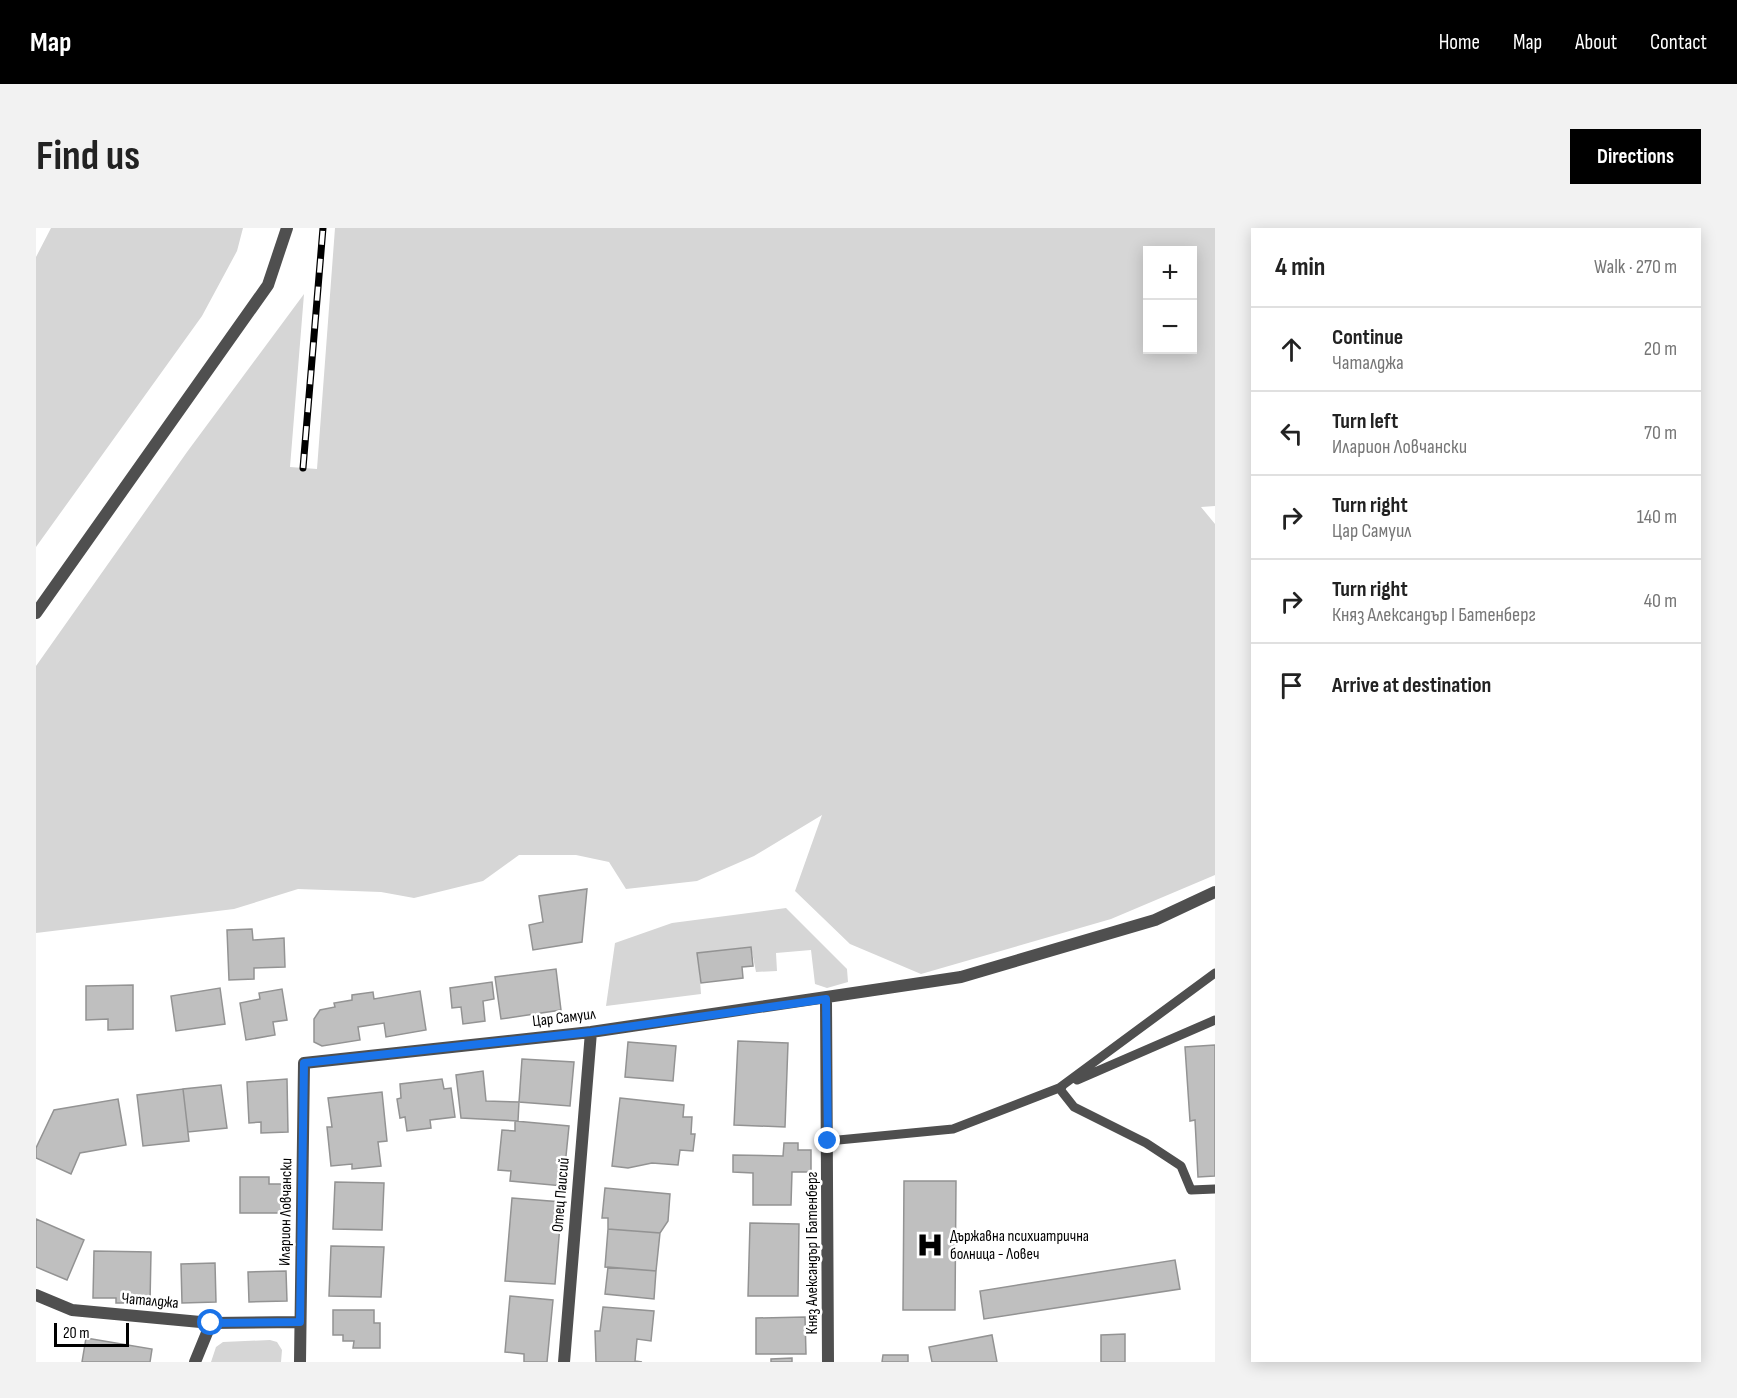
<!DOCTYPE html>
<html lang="en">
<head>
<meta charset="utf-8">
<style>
	:root { --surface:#fff; --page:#f2f2f2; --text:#222; --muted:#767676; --line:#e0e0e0; --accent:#000 }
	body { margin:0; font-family:"Sofia Sans Condensed",sans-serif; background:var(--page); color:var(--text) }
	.controls { position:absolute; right:18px; top:18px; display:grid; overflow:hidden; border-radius:0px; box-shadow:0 3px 15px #0003 }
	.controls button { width:54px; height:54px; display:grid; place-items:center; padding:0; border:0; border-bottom:2px solid var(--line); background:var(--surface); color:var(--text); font:30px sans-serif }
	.scale { position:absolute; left:18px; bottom:15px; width:75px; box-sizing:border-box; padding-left:6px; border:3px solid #000; border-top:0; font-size:16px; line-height:21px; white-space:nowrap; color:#000; -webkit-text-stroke:4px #fff; paint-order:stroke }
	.stop { position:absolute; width:18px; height:18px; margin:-14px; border:4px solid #1a73e8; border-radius:50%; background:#fff }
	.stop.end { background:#1a73e8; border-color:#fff; box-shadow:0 2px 6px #0008 }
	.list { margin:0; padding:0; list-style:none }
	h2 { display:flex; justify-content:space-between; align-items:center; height:78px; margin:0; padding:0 24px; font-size:26px }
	h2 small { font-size:20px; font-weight:400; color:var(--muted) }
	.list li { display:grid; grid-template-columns:39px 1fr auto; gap:18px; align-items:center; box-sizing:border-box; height:84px; padding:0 24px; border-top:2px solid var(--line) }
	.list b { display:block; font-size:22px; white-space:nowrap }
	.list p { margin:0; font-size:20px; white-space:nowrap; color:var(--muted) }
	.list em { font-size:20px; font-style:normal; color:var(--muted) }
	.icon { flex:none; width:33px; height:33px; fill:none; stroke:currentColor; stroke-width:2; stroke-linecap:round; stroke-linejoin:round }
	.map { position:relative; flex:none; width:1179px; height:1134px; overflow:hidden; border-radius:0px }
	header { display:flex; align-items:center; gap:36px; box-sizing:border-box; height:84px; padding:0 30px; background:var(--accent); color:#fff }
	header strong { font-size:28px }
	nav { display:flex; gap:33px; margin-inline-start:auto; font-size:21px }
	.intro { display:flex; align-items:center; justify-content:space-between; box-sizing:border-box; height:144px; padding:0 36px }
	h1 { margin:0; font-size:42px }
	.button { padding:15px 27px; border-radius:0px; background:var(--accent); color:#fff; font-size:21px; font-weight:700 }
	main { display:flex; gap:36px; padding:0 36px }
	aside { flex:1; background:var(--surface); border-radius:0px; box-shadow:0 3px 15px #0003 }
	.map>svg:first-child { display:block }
	.green { fill:#d6d6d6; fill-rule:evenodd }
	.building { fill:#bfbfbf; stroke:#939393; stroke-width:1.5 }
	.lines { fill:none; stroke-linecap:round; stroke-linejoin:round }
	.service { stroke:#4f4f4f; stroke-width:9 }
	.minor { stroke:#4f4f4f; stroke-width:12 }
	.tertiary { stroke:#4f4f4f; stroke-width:12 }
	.rail-casing { stroke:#000; stroke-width:7 }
	.rail { stroke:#fff; stroke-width:4.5; stroke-dasharray:14; stroke-linecap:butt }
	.route { stroke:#1a73e8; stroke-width:8 }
	.labels { text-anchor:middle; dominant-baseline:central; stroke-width:5; stroke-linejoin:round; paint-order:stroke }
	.street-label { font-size:16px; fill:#000; stroke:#fff }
	.poi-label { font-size:16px; fill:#000; stroke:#fff; text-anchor:start }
</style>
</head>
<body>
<header>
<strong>Map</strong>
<nav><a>Home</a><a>Map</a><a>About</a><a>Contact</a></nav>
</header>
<div class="intro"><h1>Find us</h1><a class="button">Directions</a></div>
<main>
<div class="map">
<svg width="1179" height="1134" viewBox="0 0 1179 1134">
	<rect width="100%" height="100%" fill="#fff"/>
	<path class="green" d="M 15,0 L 207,0 L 201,23 L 166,88 L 0,319 L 0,29 Z
		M 299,0 L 1179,0 L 1179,278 L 1165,279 L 1179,296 L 1179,647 L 1075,691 L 885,746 L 814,716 L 759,663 L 786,587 L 718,628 L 661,653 L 590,661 L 573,634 L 540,627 L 483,627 L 447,653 L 378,670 L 345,664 L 262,661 L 198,681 L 0,705 L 0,438 L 151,224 L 268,66 L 254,239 L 281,241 ZM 1112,22 L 1156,22 L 1156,122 L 1112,122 Z
		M 750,680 L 811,741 L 812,754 L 791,760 L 779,756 L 775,722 L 740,725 L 741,743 L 720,744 L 715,719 L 662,725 L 665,766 L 570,778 L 579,715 L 636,695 Z
		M 234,1112 L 241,1114 L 246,1122 L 245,1134 L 175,1134 L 180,1119 L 187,1114 Z"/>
	<path class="building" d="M 551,661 L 546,714 L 497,722 L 493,697 L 507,694 L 503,668 Z
		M 216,701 L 217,712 L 248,710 L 249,739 L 218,740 L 218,751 L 193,752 L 191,702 Z
		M 715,719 L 717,738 L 706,739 L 707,750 L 665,755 L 661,725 Z
		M 520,741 L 525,782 L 465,791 L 459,749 Z
		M 456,754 L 458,771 L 447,773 L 449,793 L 427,796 L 425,779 L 416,780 L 414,760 Z
		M 97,757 L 97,801 L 72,802 L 72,791 L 50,792 L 50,758 Z
		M 184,760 L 189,796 L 140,803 L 135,768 Z
		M 246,761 L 251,792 L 237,794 L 239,807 L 210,812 L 204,775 L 224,771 L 223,765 Z
		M 384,763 L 390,802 L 350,809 L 348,795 L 322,799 L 324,812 L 286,818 L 278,814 L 278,791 L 284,782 L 299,779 L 298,775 L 316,772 L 316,767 L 337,764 L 338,771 Z
		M 702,813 L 752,815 L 749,899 L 698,897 Z
		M 592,814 L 640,818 L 637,853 L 589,849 Z
		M 1179,817 L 1179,948 L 1162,949 L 1159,892 L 1154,893 L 1149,819 Z
		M 486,831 L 538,834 L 534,878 L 483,874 Z
		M 447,843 L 450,873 L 483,874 L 482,893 L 425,890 L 420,847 Z
		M 251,851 L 252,904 L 225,905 L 225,894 L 213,895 L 211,854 Z
		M 406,851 L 408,861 L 415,860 L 419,889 L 394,892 L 395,900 L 371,903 L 369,889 L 364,890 L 361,871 L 365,870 L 364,856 Z
		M 185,857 L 191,900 L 152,904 L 147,861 Z
		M 147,861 L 153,913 L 107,918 L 101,867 Z
		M 346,864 L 351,913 L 342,914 L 345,938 L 316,941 L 316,936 L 295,938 L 291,899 L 296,899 L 292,870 Z
		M 584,870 L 648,877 L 647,889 L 656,889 L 655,906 L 659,906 L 657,923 L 644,922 L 642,937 L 616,935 L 592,940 L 576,938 Z
		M 82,871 L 90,917 L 44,925 L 35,946 L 0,930 L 0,920 L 18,882 Z
		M 479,893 L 533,898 L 527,958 L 474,953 L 475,943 L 462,942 L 466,902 L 479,903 Z
		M 748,915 L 762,915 L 762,922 L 775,922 L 775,944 L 756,944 L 755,977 L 717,977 L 717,945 L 697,944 L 697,927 L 747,928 Z
		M 204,949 L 233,949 L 233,956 L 251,956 L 251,985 L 204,985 Z
		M 868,953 L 920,953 L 919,1082 L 867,1082 Z
		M 299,954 L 348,955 L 346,1002 L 297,1001 Z
		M 569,960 L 634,966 L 632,993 L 624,1005 L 572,1001 L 572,990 L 566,990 Z
		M 476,970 L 526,974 L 519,1056 L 469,1053 Z
		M 0,991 L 48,1012 L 31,1052 L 0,1039 Z
		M 714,995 L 763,996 L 762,1068 L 712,1068 Z
		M 572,1001 L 624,1005 L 620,1043 L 569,1039 Z
		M 295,1018 L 348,1019 L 345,1069 L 293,1068 Z
		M 58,1023 L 115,1024 L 114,1075 L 80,1075 L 80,1070 L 57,1070 Z
		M 1139,1032 L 1144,1061 L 948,1091 L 944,1063 Z
		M 179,1035 L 180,1074 L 146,1075 L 145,1036 Z
		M 572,1039 L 620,1043 L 618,1071 L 569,1066 Z
		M 250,1043 L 251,1073 L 213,1074 L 212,1044 Z
		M 474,1068 L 517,1072 L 511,1134 L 488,1134 L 488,1126 L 469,1124 Z
		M 567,1079 L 618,1083 L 615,1113 L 601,1111 L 599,1133 L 606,1134 L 560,1134 L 559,1103 L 564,1103 Z
		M 297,1082 L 338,1082 L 338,1095 L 344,1095 L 344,1120 L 317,1120 L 318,1113 L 307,1113 L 307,1107 L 297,1107 Z
		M 769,1089 L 770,1126 L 720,1126 L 720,1090 Z
		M 1089,1106 L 1089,1134 L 1065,1134 L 1065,1107 Z
		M 956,1107 L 961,1134 L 896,1134 L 893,1119 Z
		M 50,1110 L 116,1121 L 114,1134 L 46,1134 Z
		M 847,1127 L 872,1127 L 872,1134 L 846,1134 Z
		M 756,1130 L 756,1134 L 735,1134 L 735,1131 Z"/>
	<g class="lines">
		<path class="service" d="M 1041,852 L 1179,792
			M 1026,859 L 1023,860 L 1038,879 L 1110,915 L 1145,938 L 1155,962 L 1179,961
			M 792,913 L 917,901 L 1023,860 L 1179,745"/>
		<path class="minor" d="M 790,771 L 792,1134
			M 0,1067 L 36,1082 L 175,1095 L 264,1094
			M 159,1134 L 175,1095
			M 264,1134 L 268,835 L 555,804 L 925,749 L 1119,692 L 1179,664
			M 528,1134 L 555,804"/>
		<path class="tertiary" d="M 0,385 L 232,57 L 251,0"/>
		<defs>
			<path id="rail" d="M 267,240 L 287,0"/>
		</defs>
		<use href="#rail" class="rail-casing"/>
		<use href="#rail" class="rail"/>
	</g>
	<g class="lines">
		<path class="route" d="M 175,1095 L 264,1094 L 268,835 L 555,804 L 790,771 L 792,913"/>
	</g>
	<defs>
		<symbol id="hospital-bare" viewBox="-9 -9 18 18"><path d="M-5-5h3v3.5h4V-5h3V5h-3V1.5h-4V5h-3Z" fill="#000" stroke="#fff" stroke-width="2.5" paint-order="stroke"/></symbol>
	</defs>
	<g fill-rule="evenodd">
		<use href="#hospital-bare" x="875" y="998" width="38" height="38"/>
	</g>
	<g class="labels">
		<g class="street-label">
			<text transform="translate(528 790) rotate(-7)">Цар Самуил</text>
			<text transform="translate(525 967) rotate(-85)">Отец Паисий</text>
			<text transform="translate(250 984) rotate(-89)">Иларион Ловчански</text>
			<text transform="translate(776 1025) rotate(-90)">Княз Александър I Батенберг</text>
			<text transform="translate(114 1073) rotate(5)">Чаталджа</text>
		</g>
		<g class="poi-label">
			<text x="914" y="1008">Държавна психиатрична<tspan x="914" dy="18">болница - Ловеч</tspan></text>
		</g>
	</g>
</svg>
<div class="controls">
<button>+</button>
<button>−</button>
</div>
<div class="scale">20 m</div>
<div class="stop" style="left:175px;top:1095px"></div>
<div class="stop end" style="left:792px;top:913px"></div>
</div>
<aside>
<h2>4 min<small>Walk · 270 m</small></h2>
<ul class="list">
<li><svg class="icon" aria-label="ahead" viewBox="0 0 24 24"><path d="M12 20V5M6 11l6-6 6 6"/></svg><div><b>Continue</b><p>Чаталджа</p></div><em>20 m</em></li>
<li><svg class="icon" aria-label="left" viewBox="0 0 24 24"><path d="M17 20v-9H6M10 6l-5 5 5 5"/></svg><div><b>Turn left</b><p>Иларион Ловчански</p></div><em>70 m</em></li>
<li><svg class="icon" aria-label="right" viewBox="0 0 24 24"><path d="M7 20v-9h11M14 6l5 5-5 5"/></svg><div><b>Turn right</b><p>Цар Самуил</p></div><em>140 m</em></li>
<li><svg class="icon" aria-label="right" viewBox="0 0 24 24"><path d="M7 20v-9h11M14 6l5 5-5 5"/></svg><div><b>Turn right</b><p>Княз Александър I Батенберг</p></div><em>40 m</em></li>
<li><svg class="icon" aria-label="arrive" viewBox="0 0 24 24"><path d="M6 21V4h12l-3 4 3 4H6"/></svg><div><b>Arrive at destination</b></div></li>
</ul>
</aside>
</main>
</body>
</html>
